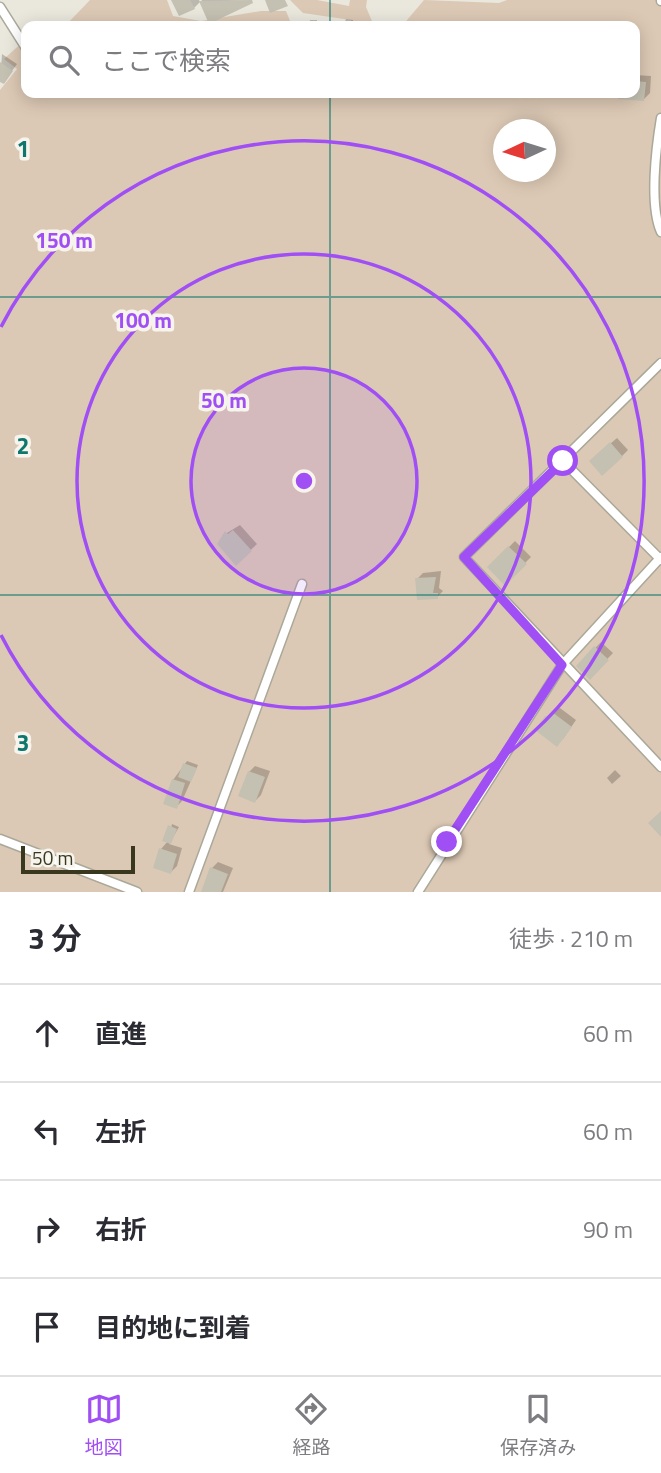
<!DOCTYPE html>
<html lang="ja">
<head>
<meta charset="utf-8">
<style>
	:root { --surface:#fff; --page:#f2f2f3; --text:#2b2b33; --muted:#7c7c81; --line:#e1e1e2; --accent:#a04ff5 }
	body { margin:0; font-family:"Titillium Web","Noto Sans JP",sans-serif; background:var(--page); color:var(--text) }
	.compass { position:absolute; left:493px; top:119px; width:63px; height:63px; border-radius:50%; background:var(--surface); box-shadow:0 4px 18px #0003; rotate:266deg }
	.scale { position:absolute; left:21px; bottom:18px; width:114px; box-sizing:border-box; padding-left:7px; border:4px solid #39381f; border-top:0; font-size:19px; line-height:24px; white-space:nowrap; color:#39381f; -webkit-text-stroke:5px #f6f4ed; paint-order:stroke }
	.stop { position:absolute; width:21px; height:21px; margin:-16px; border:5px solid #a04ff5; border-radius:50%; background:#fff }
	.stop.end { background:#a04ff5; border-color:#fff; box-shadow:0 2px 7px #0008 }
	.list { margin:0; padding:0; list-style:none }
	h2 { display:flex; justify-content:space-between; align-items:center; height:91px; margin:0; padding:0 28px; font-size:30px }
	h2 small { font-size:23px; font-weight:400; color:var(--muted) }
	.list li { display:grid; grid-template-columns:46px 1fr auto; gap:21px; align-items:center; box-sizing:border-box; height:98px; padding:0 28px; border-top:2px solid var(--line) }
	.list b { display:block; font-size:26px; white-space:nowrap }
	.list em { font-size:23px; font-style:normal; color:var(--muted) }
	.icon { flex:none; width:38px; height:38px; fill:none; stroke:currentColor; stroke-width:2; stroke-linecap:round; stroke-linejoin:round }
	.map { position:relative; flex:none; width:661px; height:892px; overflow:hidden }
	.search { position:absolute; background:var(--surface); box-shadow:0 4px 18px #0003; left:21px; right:21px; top:21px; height:77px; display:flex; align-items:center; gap:18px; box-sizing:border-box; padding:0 24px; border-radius:14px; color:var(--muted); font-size:26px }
	.sheet { height:483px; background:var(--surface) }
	nav { display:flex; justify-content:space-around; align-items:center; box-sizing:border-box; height:98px; border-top:2px solid var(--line); background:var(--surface); font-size:19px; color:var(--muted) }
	nav a { display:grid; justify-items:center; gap:4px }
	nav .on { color:var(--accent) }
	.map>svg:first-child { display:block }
	.green { fill:#dcc9b5; fill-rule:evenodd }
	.shadow { fill:#0003 }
	.building { fill:#c4c1b2 }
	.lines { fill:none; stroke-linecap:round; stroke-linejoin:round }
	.service-casing { stroke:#aaa899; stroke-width:11 }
	.service { stroke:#fff; stroke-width:8 }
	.route { stroke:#a04ff5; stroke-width:9 }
	.grid { fill:none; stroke:#0f766e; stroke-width:2; stroke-opacity:0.55 }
	.ring { fill:none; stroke:#a04ff5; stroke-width:3.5 }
	.grid-label { font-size:23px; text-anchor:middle; font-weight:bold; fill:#0f766e; stroke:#f6f4ed; stroke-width:7; stroke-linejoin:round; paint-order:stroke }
	.centre { fill:#a04ff5; stroke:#f6f4ed; stroke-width:3.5 }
	.ring-label { font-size:21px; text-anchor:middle; font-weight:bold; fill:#a04ff5; stroke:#f6f4ed; stroke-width:7; stroke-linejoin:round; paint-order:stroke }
</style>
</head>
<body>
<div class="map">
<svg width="661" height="892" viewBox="0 0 661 892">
	<rect width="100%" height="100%" fill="#eae7dd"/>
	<path class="green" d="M 90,0 L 167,0 L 173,16 L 201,21 L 261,11 L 286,11 L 292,26 L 65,26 Z
		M 290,0 L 317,0 L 349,6 L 350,0 L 367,0 L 366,7 L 374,26 L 353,26 L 351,20 L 303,13 Z
		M 424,0 L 499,3 L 507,0 L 661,0 L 661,892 L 0,892 L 0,90 L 17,69 L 4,59 L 26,39 L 26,93 L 635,93 L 635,26 L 402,26 ZM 504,130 L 546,130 L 546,172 L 504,172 Z"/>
	<path class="shadow" d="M 173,0 L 199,0 L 200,2 L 194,8 Z
		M 202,0 L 254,0 L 201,2 Z
		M 346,19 L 353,20 L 352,26 L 343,26 Z
		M 310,20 L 317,20 L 317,25 L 308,26 Z
		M 2,54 L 17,64 L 4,82 L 0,81 Z
		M 635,75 L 651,76 L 650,93 L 644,99 L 620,97 L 621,93 L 635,93 Z
		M 608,93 L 615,93 L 615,94 L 608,97 Z
		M 617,438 L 628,450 L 622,456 L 597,455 Z
		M 240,525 L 257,544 L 236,564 L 222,536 Z
		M 515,541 L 531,557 L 505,583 L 489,567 Z
		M 441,571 L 439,588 L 443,591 L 437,597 L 418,598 L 417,579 L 423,573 Z
		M 601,642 L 613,653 L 590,677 L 578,666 Z
		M 560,708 L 576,720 L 563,739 L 546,717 Z
		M 187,761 L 198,765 L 182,801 L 176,807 L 173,780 Z
		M 255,766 L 270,771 L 261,795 L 255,801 L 240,795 L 249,772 Z
		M 615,770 L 621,776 L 612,784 L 607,778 Z
		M 172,824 L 179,827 L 169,844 L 182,848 L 177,866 L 171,872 L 161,849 L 168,841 Z
		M 218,862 L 233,868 L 223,892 L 202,892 L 212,868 Z"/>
	<path class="building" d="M 171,0 L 190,0 L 195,9 L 179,16 Z
		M 252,0 L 253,3 L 209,24 L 199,1 Z
		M 265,0 L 285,0 L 288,6 L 270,13 Z
		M 0,62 L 13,71 L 4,84 L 0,82 Z
		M 635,81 L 646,82 L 644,101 L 618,99 L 619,93 L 635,93 Z
		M 610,442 L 623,457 L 602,476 L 589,461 Z
		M 233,530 L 252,551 L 236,566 L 217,544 L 225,531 L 228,534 Z
		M 508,546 L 527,564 L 505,586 L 487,567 Z
		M 436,577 L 433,593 L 438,593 L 438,599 L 417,600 L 415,578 Z
		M 594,646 L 609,660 L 590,680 L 576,666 Z
		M 552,712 L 572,727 L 557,747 L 535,730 L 545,716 L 549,717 Z
		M 183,763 L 197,768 L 191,782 L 178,777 Z
		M 248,771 L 265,777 L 255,803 L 238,796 Z
		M 172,779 L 185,783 L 177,809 L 163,804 Z
		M 661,811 L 661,837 L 648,823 Z
		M 168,825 L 177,829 L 171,844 L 162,841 Z
		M 159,848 L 177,854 L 171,874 L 153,868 Z
		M 210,867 L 228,874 L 221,892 L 201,892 Z"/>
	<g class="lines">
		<defs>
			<path id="service" d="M 661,0 L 661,1
				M 0,7 L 26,48
				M 661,118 C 656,148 649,205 661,232
				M 661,363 L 464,557 L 661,767
				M 563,461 L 661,560
				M 0,839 L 137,892
				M 189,892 L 302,584
				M 418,892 L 562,665 L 661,557"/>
		</defs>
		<use href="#service" class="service-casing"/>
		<use href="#service" class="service"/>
	</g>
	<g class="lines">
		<path class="route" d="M 447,842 L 562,665 L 464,557 L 563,461"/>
	</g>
	<path class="grid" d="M 330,0 L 330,26M 330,93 L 330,892M 0,297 L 661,297M 0,595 L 661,595"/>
	<circle cx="304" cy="481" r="113" fill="#a04ff5" fill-opacity=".12"/>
	<g class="ring">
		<circle cx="304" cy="481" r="113"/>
		<circle cx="304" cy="481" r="227"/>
		<path d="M1 327A340 340 0 1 1 1 635"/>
	</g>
	<g class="grid-label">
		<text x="23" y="157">1</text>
		<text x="23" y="454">2</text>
		<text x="23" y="751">3</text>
	</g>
	<circle cx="304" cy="481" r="10" class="centre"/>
	<g class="ring-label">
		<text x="64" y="248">150 m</text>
		<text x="143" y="328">100 m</text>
		<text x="224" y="408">50 m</text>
	</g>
</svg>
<svg class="compass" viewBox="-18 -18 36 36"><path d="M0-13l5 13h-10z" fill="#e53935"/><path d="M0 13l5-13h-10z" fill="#7c7c81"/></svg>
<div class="scale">50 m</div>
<div class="stop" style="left:563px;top:461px"></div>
<div class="stop end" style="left:447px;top:842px"></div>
<div class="search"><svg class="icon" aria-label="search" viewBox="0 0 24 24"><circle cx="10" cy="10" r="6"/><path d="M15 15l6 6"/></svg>ここで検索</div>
</div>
<section class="sheet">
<h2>3 分<small>徒歩 · 210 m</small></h2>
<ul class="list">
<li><svg class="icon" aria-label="ahead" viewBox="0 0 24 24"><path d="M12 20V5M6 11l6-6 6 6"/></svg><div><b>直進</b></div><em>60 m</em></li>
<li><svg class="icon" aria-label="left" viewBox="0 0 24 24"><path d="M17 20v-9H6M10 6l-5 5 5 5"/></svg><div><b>左折</b></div><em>60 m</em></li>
<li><svg class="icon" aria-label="right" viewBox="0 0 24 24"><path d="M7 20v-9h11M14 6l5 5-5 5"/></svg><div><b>右折</b></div><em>90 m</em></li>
<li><svg class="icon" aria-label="arrive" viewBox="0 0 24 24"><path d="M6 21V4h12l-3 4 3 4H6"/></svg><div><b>目的地に到着</b></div></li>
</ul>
</section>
<nav>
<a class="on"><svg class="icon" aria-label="map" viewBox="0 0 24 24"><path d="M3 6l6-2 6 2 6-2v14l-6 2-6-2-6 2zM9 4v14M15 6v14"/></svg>地図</a>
<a><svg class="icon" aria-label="directions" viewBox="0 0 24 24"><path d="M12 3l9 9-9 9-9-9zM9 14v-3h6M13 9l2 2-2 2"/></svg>経路</a>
<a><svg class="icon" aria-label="saved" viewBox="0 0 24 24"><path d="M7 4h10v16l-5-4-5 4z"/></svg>保存済み</a>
</nav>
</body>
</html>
